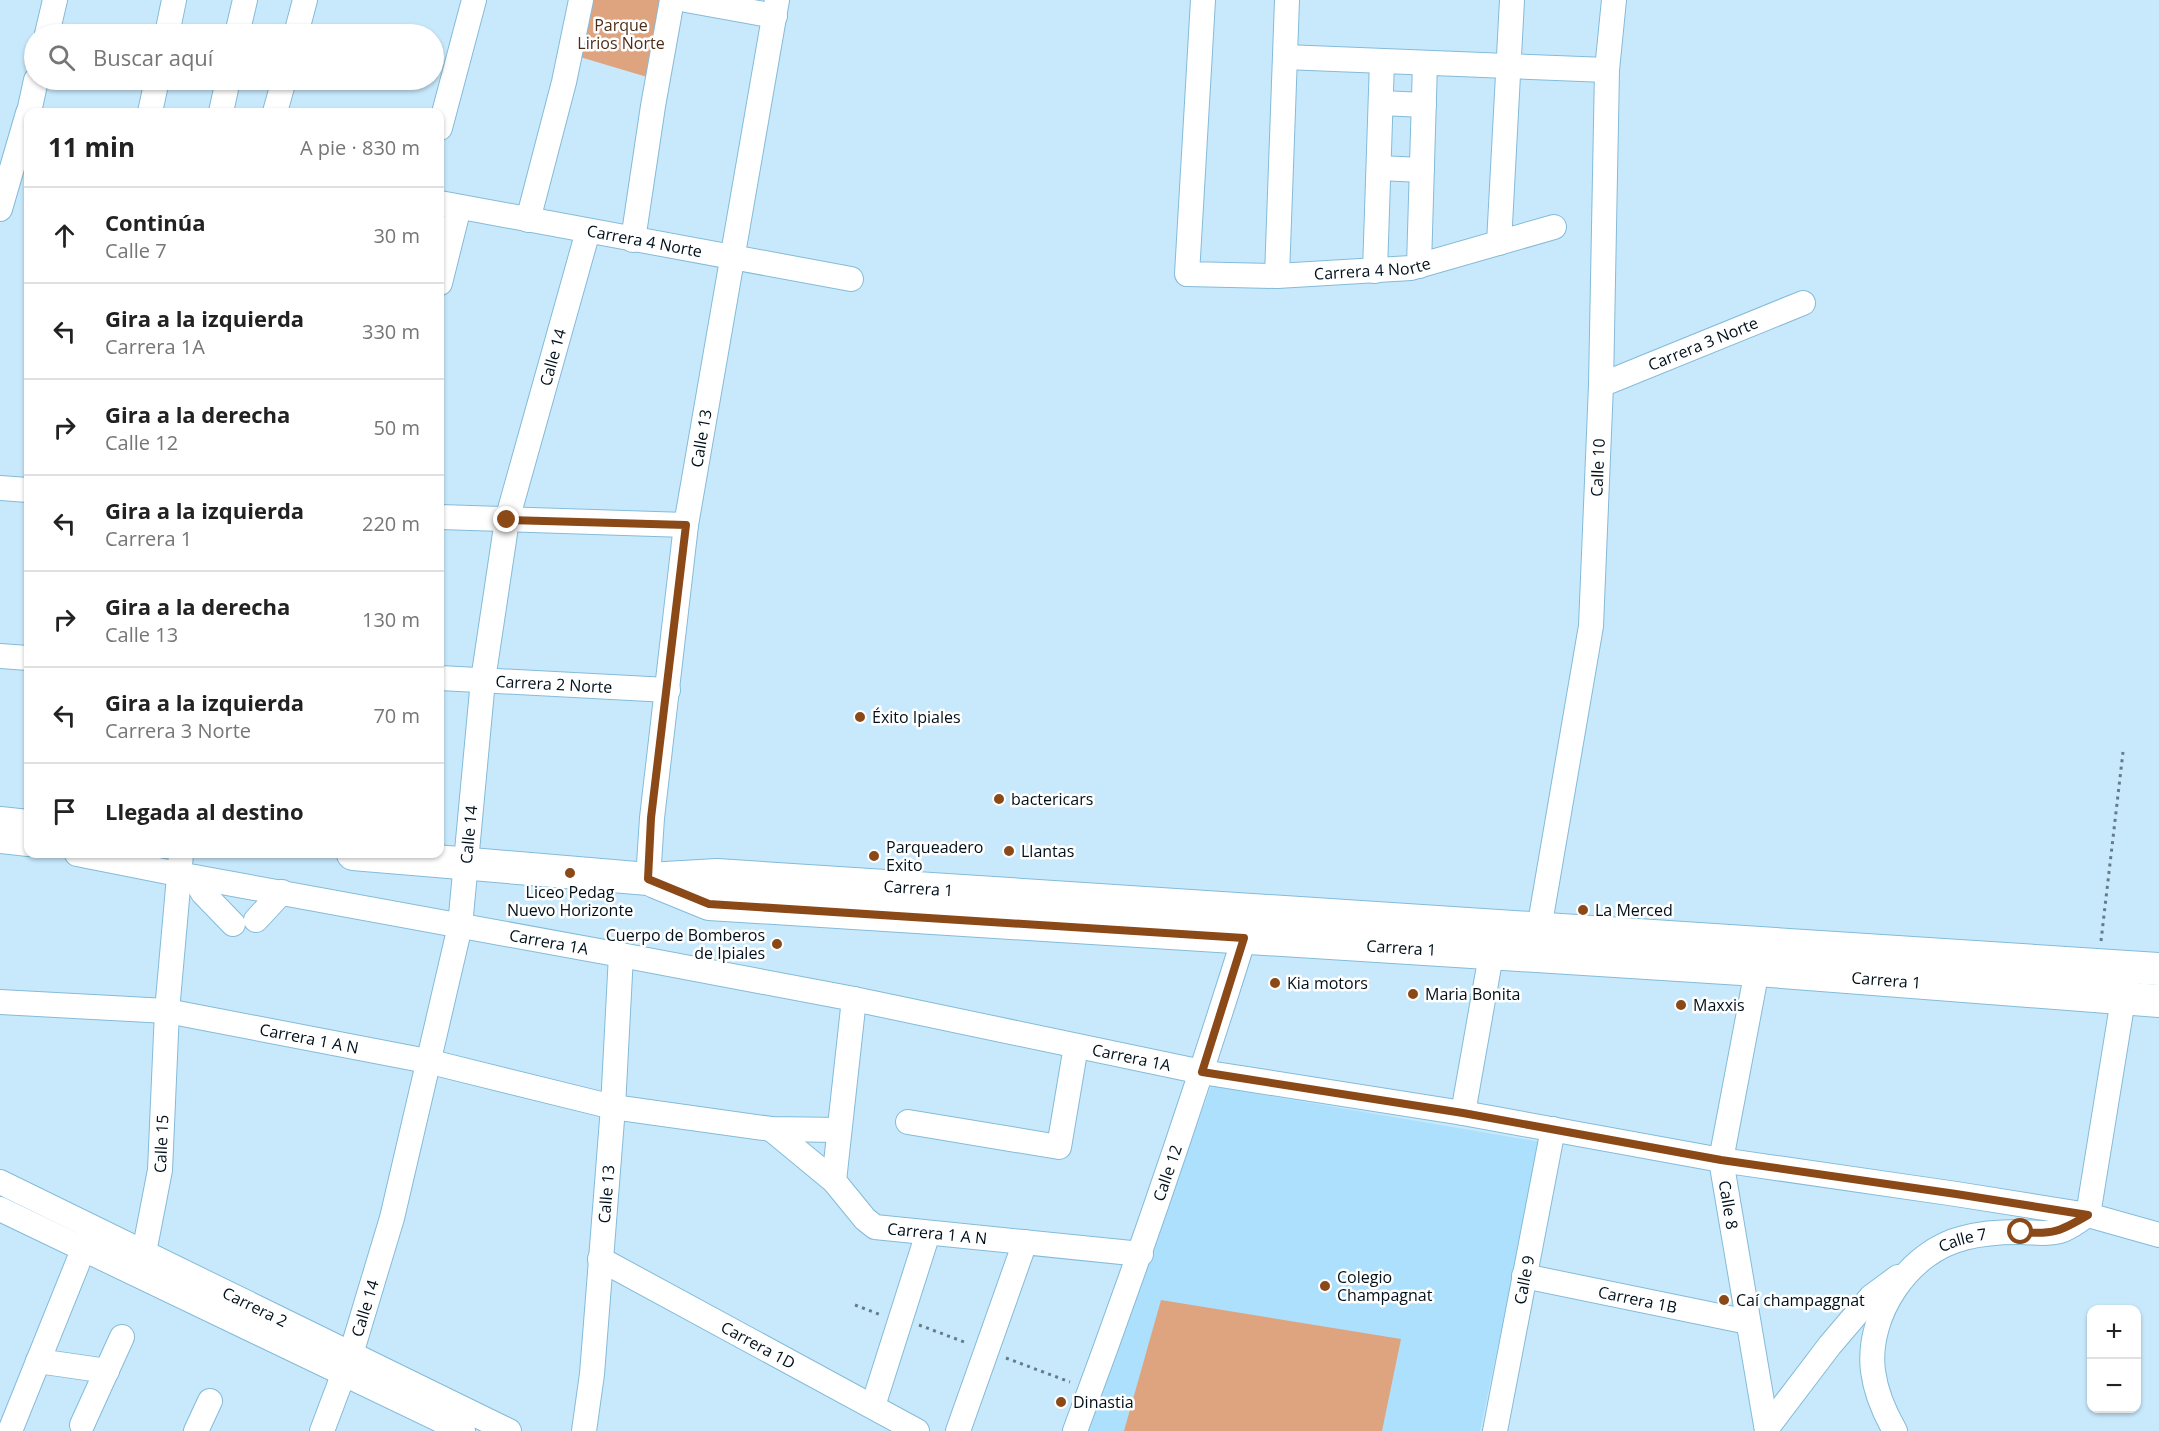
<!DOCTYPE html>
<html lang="es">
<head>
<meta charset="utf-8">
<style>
	:root { --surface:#fff; --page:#f2f2f2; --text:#222; --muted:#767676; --line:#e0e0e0 }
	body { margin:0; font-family:"Open Sans",sans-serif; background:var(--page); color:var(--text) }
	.controls { position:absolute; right:18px; bottom:18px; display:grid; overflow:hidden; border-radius:12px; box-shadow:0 2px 4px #0004 }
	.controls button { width:54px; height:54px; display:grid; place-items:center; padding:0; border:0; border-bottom:2px solid var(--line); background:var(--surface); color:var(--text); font:30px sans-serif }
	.stop { position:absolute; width:18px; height:18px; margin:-14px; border:4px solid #8b4917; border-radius:50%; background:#fff }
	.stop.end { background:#8b4917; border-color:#fff; box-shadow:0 2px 6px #0008 }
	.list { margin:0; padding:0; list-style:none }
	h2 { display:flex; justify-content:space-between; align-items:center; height:78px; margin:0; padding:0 24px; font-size:26px }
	h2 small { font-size:20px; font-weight:400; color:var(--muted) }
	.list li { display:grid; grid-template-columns:39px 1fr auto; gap:18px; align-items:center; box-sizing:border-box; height:96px; padding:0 24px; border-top:2px solid var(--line) }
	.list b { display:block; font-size:22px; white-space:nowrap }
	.list p { margin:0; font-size:20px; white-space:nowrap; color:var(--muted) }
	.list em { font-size:20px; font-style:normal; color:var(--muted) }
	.icon { flex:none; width:33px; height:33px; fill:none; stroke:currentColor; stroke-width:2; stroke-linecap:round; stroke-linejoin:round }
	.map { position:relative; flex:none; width:2159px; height:1431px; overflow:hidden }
	.search { position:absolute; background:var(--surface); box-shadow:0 2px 4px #0004; left:24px; top:24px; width:420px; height:66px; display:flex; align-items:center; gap:15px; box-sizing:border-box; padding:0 21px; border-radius:33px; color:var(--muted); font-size:22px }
	.panel { position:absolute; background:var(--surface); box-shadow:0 2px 4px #0004; left:24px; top:108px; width:420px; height:750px; border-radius:12px }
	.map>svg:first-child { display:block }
	.built { fill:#ade0fd }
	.green { fill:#dea47f }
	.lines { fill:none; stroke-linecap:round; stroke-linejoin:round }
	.minor-casing { stroke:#84bbd9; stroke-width:26 }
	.major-casing { stroke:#84bbd9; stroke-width:34 }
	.path { stroke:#637c8a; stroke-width:3; stroke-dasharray:3 4.5; stroke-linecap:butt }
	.minor { stroke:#fff; stroke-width:24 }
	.major { stroke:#fff; stroke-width:32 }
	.route { stroke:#8b4917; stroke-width:8 }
	.poi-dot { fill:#8b4917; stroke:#fff; stroke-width:2 }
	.labels { text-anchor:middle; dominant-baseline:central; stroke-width:5; stroke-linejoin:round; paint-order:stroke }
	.park-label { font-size:16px; fill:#4f2e17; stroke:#fff }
	.street-label { font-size:16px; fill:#00101a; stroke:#fff }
	.poi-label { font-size:16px; fill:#00101a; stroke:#fff; text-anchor:start }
</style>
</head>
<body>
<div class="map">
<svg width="2159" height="1431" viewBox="0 0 2159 1431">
	<rect width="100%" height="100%" fill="#c8e9fc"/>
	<path class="built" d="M 1211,1086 L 1541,1142 L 1480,1431 L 1087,1431 Z"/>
	<path class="green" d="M 591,0 L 664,0 L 647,77 L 580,57 Z
		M 1161,1300 L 1401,1339 L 1382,1431 L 1124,1431 Z"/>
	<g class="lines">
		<defs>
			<g id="minor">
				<path d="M 686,0 L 775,16"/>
				<path id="s1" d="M 1203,0 L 1187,274 L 1277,276 L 1411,268 L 1554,227"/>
				<path d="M 47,34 L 55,0"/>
				<path d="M 167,34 L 174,0"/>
				<path d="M 237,34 L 245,0"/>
				<path d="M 296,34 L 305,0"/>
				<path d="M 1285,57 L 1607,70"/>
				<path d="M 1381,103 L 1424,105"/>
				<path d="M 29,112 L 36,80"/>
				<path d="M 150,112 L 157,80"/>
				<path d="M 221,112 L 228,80"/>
				<path d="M 275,112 L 284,80"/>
				<path d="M 440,128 L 474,0"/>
				<path d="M 1379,168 L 1422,170"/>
				<path id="s2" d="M 440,203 L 851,279"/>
				<path d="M 0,209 L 28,113"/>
				<path d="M 528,220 L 564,82 L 581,0"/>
				<path d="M 633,240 L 653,106 L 672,0"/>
				<path d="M 1499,243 L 1512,0"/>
				<path d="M 1419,266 L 1425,63"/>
				<path d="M 1375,271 L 1382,61"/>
				<path d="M 1277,276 L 1287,0"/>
				<path d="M 440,283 L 459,207"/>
				<path id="s3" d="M 1601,385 L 1803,303"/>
				<path d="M 0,488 L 28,490"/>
				<path d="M 440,517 L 686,525"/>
				<path d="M 0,656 L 28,658"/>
				<path id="s4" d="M 440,678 L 668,690"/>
				<path d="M 0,841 L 28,844"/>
				<path id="s5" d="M 77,854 L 178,874 L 621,955 L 854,999 L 1202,1072 L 1463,1113 L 1721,1160 L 1956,1194 L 2088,1215 L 2159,1235"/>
				<path d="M 194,877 L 203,893 L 233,924"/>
				<path id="s6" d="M 648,879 L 652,818 L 686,525 L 777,0"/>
				<path d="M 256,920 L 282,892"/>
				<path id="s7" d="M 1539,929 L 1591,626 L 1601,385 L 1607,70 L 1614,0"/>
				<path id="s8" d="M 1758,955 L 1757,970 L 1721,1160 L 1767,1431"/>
				<path id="s9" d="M 0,1002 L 167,1011 L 427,1061 L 613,1107 L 771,1129 L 839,1130"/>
				<path d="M 1463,1113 L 1494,938"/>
				<path d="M 908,1122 L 1059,1147 L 1076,1046"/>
				<path id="s10" d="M 771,1129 L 834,1181 L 865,1219 L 875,1227 L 1141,1254"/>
				<path d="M 834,1181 L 854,999"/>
				<path id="s11" d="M 0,1182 L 509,1431"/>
				<path d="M 0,1209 L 463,1431"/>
				<path id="s12" d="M 600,1259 L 917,1431"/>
				<path id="s13" d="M 141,1268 L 160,1170 L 167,1011 L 181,854"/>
				<path id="s14" d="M 1524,1276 L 1748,1322"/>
				<path d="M 38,1361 L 107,1371"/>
				<path d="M 873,1406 L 928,1233"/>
				<path d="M 82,1425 L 122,1337"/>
				<path d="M 1767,1428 L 1830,1345 L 1871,1297 L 1898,1277"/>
				<path d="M 10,1431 L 89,1235"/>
				<path d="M 196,1431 L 210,1401"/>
				<path id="s15" d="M 322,1431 L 351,1354 L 392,1218 L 460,926 L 483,680 L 507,520 L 588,231"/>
				<path id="s16" d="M 584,1431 L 592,1374 L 613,1107 L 621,955"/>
				<path d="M 958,1431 L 1025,1242"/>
				<path id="s17" d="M 1075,1431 C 1136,1268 1192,1104 1244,938 L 1247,922"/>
				<path id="s18" d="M 1495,1431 L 1553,1129"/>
				<path id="s19" d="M 1895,1431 C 1884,1412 1876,1394 1873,1371 C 1866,1315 1909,1251 1964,1238 C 1982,1233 2001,1232 2019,1232 C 2033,1232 2046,1235 2060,1231 C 2070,1228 2079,1220 2088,1215 L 2126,981"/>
			</g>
			<g id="major">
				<path d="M 0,823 L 28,826"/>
				<path id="s20" d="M 353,854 L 648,879 L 717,875 L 2159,969"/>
				<path id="s21" d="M 655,882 L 709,904 L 1757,970 L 2159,1001"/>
			</g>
		</defs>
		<use href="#minor" class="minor-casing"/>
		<use href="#major" class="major-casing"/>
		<path class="path" d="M 2101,941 L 2123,752
			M 855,1305 L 881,1315
			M 919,1325 L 967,1343
			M 1006,1358 L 1070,1382"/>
		<use href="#minor" class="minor"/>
		<use href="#major" class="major"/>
	</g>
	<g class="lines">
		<path class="route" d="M 507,520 L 686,525 L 651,818 L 648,879 L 709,904 L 1244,938 L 1202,1072 L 1463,1113 L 1721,1160 L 1956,1194 L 2088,1215 C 2061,1231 2053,1235 2021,1232"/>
	</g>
	<g class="poi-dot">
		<circle cx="860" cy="717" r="6"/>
		<circle cx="999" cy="799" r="6"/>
		<circle cx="1009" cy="851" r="6"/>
		<circle cx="874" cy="856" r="6"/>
		<circle cx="570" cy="873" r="6"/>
		<circle cx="1583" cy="910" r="6"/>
		<circle cx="777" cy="944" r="6"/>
		<circle cx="1275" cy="983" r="6"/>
		<circle cx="1413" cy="994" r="6"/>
		<circle cx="1681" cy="1005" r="6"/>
		<circle cx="1325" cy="1286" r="6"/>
		<circle cx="1724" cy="1300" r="6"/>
		<circle cx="1061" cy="1402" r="6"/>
	</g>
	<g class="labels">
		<g class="park-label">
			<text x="621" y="25">Parque<tspan x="621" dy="18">Lirios Norte</tspan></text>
		</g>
		<g class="street-label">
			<text stroke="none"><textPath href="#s2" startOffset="208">Carrera 4 Norte</textPath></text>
			<text stroke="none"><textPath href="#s1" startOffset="460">Carrera 4 Norte</textPath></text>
			<text stroke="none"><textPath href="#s3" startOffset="110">Carrera 3 Norte</textPath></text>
			<text stroke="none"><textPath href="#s15" startOffset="1102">Calle 14</textPath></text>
			<text stroke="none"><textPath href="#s6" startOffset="444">Calle 13</textPath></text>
			<text stroke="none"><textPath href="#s7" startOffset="466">Calle 10</textPath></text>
			<text stroke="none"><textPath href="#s4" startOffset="114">Carrera 2 Norte</textPath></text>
			<text stroke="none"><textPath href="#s15" startOffset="616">Calle 14</textPath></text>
			<text stroke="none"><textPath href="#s20" startOffset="567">Carrera 1</textPath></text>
			<text stroke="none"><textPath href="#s5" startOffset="480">Carrera 1A</textPath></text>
			<text stroke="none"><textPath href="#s21" startOffset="752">Carrera 1</textPath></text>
			<text stroke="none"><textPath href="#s21" startOffset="1238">Carrera 1</textPath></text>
			<text stroke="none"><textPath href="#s9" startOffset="312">Carrera 1 A N</textPath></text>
			<text stroke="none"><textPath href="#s5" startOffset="1074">Carrera 1A</textPath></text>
			<text stroke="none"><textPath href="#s13" startOffset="126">Calle 15</textPath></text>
			<text stroke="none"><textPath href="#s17" startOffset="274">Calle 12</textPath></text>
			<text stroke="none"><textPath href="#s16" startOffset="238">Calle 13</textPath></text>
			<text stroke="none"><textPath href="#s8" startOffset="254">Calle 8</textPath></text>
			<text stroke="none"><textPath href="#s10" startOffset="206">Carrera 1 A N</textPath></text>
			<text stroke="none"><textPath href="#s19" startOffset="237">Calle 7</textPath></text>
			<text stroke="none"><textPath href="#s18" startOffset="154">Calle 9</textPath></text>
			<text stroke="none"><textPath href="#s14" startOffset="116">Carrera 1B</textPath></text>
			<text stroke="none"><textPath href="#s11" startOffset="284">Carrera 2</textPath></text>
			<text stroke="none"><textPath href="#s15" startOffset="130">Calle 14</textPath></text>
			<text stroke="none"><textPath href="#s12" startOffset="180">Carrera 1D</textPath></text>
		</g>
		<g class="poi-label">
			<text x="872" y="717">Éxito Ipiales</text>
			<text x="1011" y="799">bactericars</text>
			<text x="886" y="847">Parqueadero<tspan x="886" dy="18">Exito</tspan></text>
			<text x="1021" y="851">Llantas</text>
			<text x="570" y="892" text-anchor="middle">Liceo Pedag<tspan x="570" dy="18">Nuevo Horizonte</tspan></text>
			<text x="1595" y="910">La Merced</text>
			<text x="765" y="935" text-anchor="end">Cuerpo de Bomberos<tspan x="765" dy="18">de Ipiales</tspan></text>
			<text x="1287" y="983">Kia motors</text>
			<text x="1425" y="994">Maria Bonita</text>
			<text x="1693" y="1005">Maxxis</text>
			<text x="1337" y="1277">Colegio<tspan x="1337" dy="18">Champagnat</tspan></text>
			<text x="1736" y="1300">Caí champaggnat</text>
			<text x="1073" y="1402">Dinastia</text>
		</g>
	</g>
</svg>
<div class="controls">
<button>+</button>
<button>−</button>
</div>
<div class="stop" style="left:2021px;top:1232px"></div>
<div class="stop end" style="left:507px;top:520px"></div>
<div class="search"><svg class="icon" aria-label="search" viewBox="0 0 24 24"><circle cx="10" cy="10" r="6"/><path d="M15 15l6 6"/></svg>Buscar aquí</div>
<section class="panel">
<h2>11 min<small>A pie · 830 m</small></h2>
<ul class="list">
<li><svg class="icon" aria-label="ahead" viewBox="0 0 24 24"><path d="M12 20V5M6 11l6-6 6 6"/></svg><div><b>Continúa</b><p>Calle 7</p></div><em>30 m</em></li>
<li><svg class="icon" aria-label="left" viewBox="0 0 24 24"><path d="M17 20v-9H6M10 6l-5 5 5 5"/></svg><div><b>Gira a la izquierda</b><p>Carrera 1A</p></div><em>330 m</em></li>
<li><svg class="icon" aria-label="right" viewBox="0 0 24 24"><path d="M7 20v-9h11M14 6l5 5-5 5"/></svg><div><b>Gira a la derecha</b><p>Calle 12</p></div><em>50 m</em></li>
<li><svg class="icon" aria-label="left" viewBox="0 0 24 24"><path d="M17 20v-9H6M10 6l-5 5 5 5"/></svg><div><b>Gira a la izquierda</b><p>Carrera 1</p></div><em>220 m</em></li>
<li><svg class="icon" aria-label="right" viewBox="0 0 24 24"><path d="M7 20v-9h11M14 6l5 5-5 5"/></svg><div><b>Gira a la derecha</b><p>Calle 13</p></div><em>130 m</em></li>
<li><svg class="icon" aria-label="left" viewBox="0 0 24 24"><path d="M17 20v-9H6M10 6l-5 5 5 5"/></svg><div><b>Gira a la izquierda</b><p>Carrera 3 Norte</p></div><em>70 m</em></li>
<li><svg class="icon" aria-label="arrive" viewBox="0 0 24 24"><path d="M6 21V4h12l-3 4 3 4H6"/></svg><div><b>Llegada al destino</b></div></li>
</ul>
</section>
</div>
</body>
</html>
